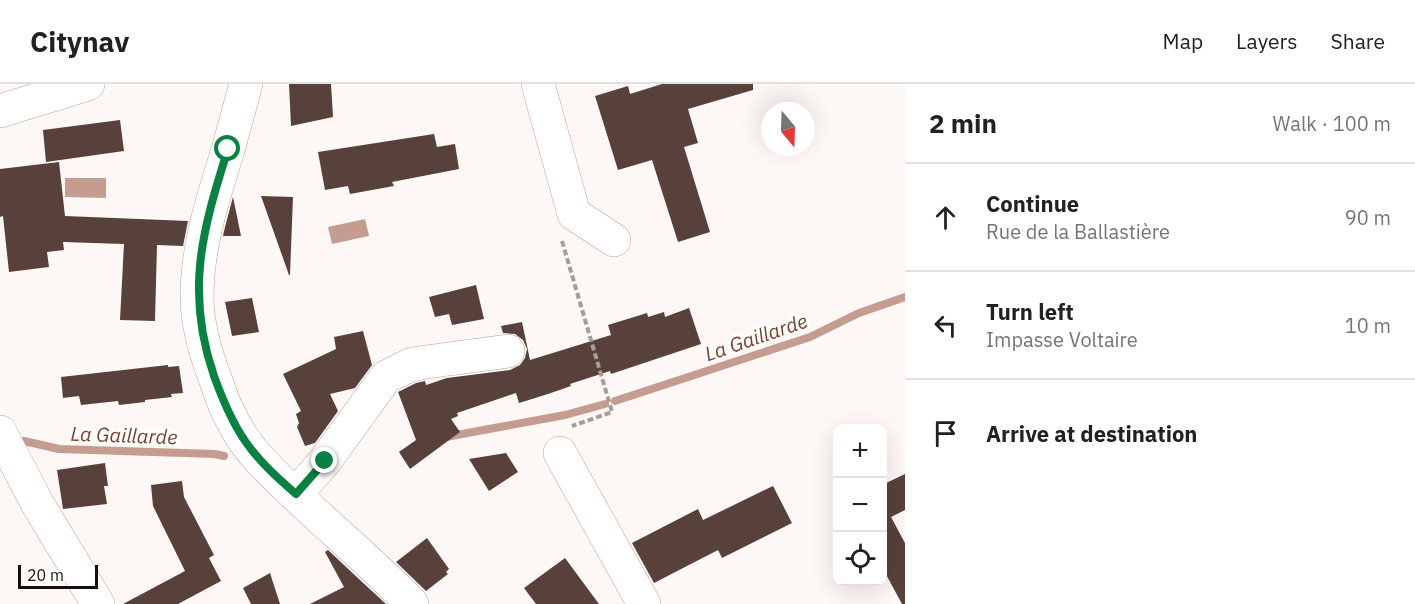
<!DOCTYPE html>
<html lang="en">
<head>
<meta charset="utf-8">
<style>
	:root { --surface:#fff; --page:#f6f6f6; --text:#202124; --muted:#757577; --line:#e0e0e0 }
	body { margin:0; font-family:"IBM Plex Sans",sans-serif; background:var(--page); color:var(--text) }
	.controls { position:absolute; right:18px; bottom:18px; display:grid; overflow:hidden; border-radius:12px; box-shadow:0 6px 24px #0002 }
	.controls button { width:54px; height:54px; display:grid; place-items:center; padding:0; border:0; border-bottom:2px solid var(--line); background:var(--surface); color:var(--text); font:30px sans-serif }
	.compass { position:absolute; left:761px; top:18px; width:54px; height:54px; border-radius:50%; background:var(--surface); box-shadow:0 6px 24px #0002; rotate:161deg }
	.scale { position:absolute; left:18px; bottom:15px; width:80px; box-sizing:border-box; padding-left:6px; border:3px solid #180f0c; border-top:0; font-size:16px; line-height:21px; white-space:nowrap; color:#180f0c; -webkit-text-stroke:4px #fff; paint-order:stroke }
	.stop { position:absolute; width:18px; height:18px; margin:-14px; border:4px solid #0b8043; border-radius:50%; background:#fff }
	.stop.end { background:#0b8043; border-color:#fff; box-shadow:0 2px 6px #0008 }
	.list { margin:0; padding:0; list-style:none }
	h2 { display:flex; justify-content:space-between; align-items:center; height:78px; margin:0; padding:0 24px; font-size:26px }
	h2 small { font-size:20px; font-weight:400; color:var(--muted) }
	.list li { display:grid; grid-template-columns:39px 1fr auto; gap:18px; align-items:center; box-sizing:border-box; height:108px; padding:0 24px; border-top:2px solid var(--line) }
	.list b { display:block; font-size:22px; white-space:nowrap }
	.list p { margin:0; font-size:20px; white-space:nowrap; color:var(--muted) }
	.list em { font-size:20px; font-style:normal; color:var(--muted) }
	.icon { flex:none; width:33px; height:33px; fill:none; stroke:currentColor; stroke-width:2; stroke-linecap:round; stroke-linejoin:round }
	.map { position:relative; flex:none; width:905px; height:520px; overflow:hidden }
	header { display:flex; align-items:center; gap:36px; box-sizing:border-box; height:84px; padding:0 30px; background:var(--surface); border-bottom:2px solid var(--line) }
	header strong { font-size:28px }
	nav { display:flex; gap:33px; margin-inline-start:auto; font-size:21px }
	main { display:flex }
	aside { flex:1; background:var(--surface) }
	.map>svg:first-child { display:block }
	.water { fill:#c59d90 }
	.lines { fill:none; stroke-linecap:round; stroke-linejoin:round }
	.stream { stroke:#c59d90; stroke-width:8 }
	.building { fill:#58413a }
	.minor-casing { stroke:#bca199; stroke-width:34 }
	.path { stroke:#a49d9a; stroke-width:4; stroke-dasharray:6 3; stroke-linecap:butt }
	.minor { stroke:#fff; stroke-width:33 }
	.route { stroke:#0b8043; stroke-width:8 }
	.labels { text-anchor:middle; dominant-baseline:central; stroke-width:6; stroke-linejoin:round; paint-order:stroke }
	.water-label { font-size:20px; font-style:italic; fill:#78402f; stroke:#fff }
</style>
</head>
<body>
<header>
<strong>Citynav</strong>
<nav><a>Map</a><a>Layers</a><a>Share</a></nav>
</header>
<main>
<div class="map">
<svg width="905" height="520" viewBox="0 0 905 520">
	<rect width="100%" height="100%" fill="#fdf7f5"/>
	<path class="water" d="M 65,94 L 106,94 L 106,114 L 65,113 Z
		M 365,135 L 369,152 L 332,160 L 328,143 Z"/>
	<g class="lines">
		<path class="stream" d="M 615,317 L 810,253 L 859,229 L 905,213
			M 446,353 L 565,331 L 605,320
			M 24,357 L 59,365 L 215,370 L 224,372"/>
	</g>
	<path class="building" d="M 289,0 L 331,0 L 333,33 L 291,42 Z
		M 662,0 L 753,0 L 753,6 L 688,25 L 698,59 L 684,63 L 710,148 L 678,158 L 652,76 L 618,86 L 595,12 L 628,2 L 630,10 Z
		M 120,36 L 124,67 L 46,78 L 43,46 Z
		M 434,50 L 437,63 L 455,60 L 459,85 L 392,98 L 394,102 L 350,110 L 348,102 L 325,106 L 318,68 Z
		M 59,78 L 65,132 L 188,137 L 183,162 L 157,161 L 155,237 L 120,236 L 124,160 L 63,158 L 64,166 L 47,168 L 49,183 L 9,188 L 3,132 L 0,133 L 0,85 Z
		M 261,112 L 293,113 L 290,191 L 289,191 Z
		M 233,113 L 241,152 L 223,152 L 225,143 Z
		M 476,201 L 484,235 L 452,241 L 449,230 L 435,233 L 429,213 Z
		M 252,214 L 259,248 L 232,252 L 225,218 Z
		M 689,224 L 701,260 L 611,290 L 610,287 L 570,300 L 571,302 L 548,310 L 519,319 L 516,309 L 457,329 L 458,332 L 451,335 L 460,348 L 410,385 L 399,368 L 416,356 L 398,308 L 416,299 L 425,297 L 426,301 L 447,294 L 510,286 L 520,281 L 525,274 L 527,265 L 523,256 L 515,250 L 503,249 L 501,242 L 522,238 L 530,276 L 611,251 L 608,241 L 647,229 L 648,233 L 664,228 L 665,233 Z
		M 363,247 L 372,281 L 355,304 L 330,310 L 338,327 L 315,359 L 305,362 L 297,343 L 299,339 L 296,330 L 301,327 L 283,290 L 336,265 L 334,253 Z
		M 168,281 L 168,283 L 179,282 L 183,309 L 171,310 L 172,313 L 145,316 L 145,318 L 119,321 L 118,317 L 81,321 L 79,312 L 63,314 L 61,293 Z
		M 506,369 L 518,388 L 489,407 L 469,375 Z
		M 105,379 L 108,402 L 104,402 L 107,420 L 63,425 L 57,386 Z
		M 905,390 L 905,426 L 891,433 L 905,459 L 905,520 L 902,520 L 882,483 L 882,401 Z
		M 182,397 L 184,413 L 214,471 L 209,474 L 221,497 L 178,520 L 123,520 L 185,487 L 153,422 L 151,401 Z
		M 773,402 L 792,439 L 722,474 L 718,466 L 654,499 L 632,459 L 698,425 L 703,436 Z
		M 427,454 L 449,485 L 446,488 L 448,490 L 426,507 L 396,478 Z
		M 328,466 L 360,496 L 386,520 L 310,520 L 344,503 L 325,468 Z
		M 565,474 L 599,520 L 536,520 L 524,504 Z
		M 270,489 L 280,520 L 251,520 L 243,504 Z"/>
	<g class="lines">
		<defs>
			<path id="minor" d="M 246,0 C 240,22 234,44 228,66 C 213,114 197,162 197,213 C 197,241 206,271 216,297 C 225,325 240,355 260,376 C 308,427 364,470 412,520
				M 538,0 L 574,130 L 614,156
				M 0,27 L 88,0
				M 0,348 L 37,419 L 98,520
				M 560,369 L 644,520
				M 296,410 L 325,377 L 386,293 L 410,281 L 426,278 L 508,267"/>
		</defs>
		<use href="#minor" class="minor-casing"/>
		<path class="path" d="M 562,157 L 612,328 L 572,342"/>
		<use href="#minor" class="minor"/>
	</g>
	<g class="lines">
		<path class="route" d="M 228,65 C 202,147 185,208 214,292 C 223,317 234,344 251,365 C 264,382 280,396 296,410 L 325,377"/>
	</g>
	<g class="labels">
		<g class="water-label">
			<text transform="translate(756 253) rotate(-19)">La Gaillarde</text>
			<text transform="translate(124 351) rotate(2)">La Gaillarde</text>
		</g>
	</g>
</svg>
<div class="controls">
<button>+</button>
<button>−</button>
<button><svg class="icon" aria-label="locate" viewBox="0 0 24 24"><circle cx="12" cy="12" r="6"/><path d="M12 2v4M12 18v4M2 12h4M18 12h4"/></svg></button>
</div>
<svg class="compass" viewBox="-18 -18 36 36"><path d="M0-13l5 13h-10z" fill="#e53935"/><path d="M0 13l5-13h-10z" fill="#757577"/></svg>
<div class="scale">20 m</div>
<div class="stop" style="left:228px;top:65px"></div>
<div class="stop end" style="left:325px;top:377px"></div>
</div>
<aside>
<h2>2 min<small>Walk · 100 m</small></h2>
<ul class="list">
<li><svg class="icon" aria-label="ahead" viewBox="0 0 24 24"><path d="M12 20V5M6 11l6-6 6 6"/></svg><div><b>Continue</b><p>Rue de la Ballastière</p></div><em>90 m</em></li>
<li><svg class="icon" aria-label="left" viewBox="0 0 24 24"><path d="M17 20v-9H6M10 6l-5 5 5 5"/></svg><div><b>Turn left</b><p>Impasse Voltaire</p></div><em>10 m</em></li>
<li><svg class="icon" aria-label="arrive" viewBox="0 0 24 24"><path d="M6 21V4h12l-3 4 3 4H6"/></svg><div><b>Arrive at destination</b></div></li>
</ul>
</aside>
</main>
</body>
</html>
